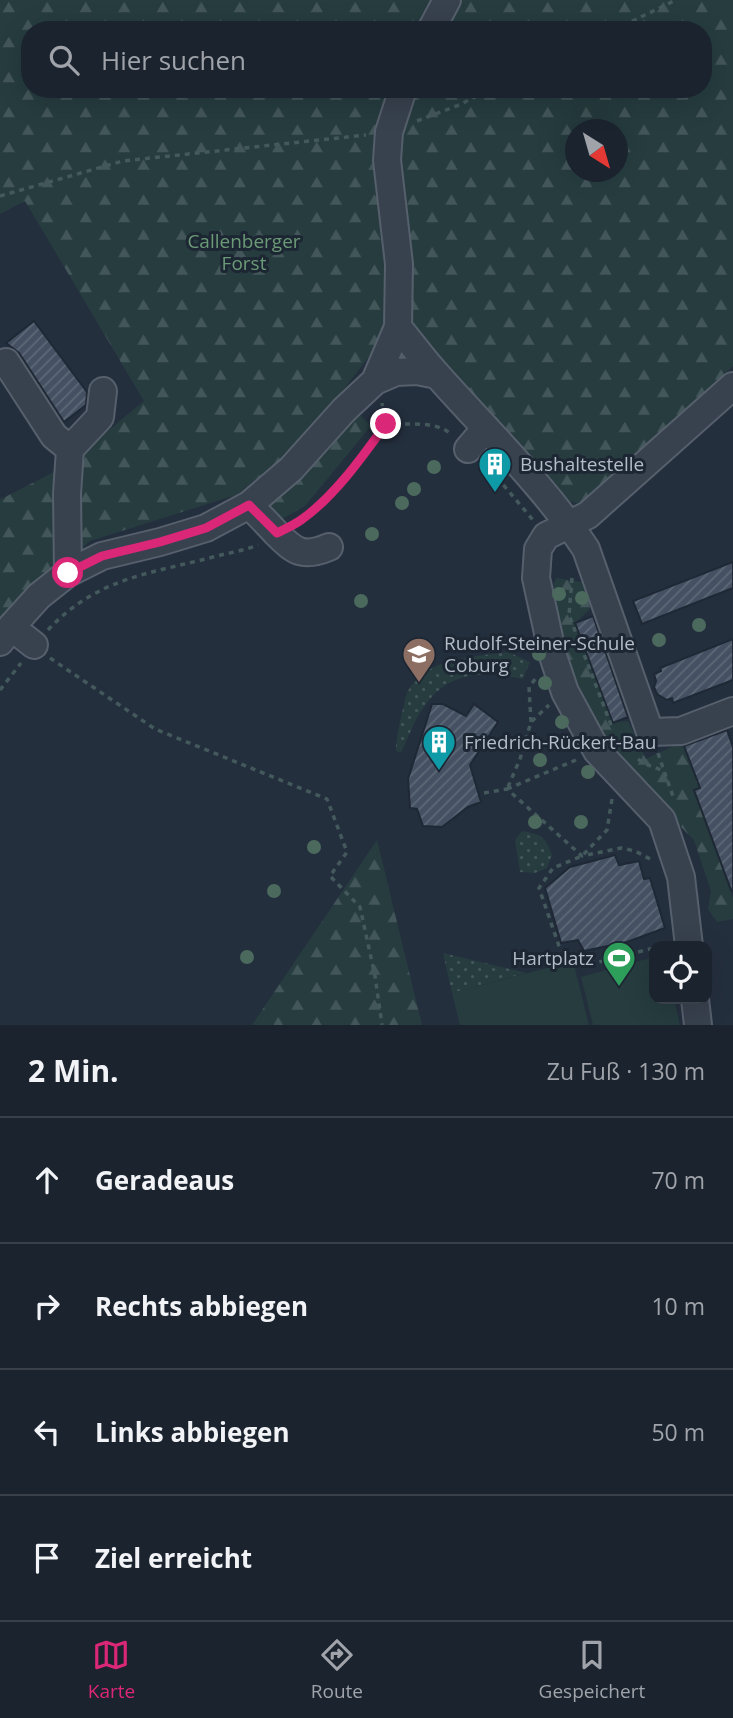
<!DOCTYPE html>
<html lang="de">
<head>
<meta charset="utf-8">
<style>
	:root { --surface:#1b232e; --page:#282f3a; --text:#f1f3f6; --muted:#a0a4aa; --line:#39404a; --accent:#db2777 }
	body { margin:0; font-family:"Open Sans",sans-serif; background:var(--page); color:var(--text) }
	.controls { position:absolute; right:21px; bottom:21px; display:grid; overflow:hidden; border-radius:14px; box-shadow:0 7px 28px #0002 }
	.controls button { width:63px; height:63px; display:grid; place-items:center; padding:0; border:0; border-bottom:2px solid var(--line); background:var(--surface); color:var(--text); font:35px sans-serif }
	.compass { position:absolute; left:565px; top:119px; width:63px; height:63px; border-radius:50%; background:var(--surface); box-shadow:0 7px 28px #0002; rotate:143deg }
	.stop { position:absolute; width:21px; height:21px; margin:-16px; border:5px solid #db2777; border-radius:50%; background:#fff }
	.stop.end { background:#db2777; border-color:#fff; box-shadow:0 2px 7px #0008 }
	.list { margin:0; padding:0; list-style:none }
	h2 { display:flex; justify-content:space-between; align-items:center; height:91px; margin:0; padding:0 28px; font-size:30px }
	h2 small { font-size:23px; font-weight:400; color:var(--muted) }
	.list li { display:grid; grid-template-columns:46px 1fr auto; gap:21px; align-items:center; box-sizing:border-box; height:126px; padding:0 28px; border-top:2px solid var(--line) }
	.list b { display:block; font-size:26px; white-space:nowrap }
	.list em { font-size:23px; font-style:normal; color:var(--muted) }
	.icon { flex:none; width:38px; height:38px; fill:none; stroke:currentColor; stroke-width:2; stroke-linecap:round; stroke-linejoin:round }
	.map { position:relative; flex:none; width:733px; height:1025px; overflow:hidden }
	.search { position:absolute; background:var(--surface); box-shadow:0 7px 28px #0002; left:21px; right:21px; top:21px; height:77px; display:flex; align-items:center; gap:18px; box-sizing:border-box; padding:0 24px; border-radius:28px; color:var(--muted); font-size:26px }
	.sheet { height:595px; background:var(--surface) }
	nav { display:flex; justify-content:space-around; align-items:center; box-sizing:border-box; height:98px; border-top:2px solid var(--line); background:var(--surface); font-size:19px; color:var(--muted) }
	nav a { display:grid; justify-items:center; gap:4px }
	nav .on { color:var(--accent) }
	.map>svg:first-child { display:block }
	.grass { fill:url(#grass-dots) }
	.forest { fill:url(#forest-firs); fill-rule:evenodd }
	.garden { fill:#263c3f }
	.building { fill:url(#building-hatch); stroke:#1f2835; stroke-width:2 }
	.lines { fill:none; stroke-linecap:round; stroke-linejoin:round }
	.minor-casing { stroke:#565f6c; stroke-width:30 }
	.path { stroke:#44595c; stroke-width:3.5; stroke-dasharray:5 5; stroke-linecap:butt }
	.minor { stroke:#38414e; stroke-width:26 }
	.tree { fill:#4b6a5d }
	.route { stroke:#db2777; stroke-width:9 }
	.labels { text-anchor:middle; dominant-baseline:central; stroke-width:6; stroke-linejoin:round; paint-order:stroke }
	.park-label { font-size:19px; fill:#6b9a76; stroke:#1d2633 }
	.poi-label { font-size:19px; fill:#b4bcc9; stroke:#1d2633; text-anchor:start }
</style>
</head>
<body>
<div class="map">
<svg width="733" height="1025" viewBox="0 0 733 1025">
	<defs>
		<pattern id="grass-dots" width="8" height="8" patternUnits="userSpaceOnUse" patternTransform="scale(1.75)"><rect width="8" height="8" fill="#263c3f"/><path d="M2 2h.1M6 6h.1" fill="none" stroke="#435659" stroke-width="1.8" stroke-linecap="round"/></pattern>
		<pattern id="forest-firs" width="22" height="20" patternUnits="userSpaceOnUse" patternTransform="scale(1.75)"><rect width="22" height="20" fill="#263c3f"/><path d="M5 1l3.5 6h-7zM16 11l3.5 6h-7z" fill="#435659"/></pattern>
		<pattern id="building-hatch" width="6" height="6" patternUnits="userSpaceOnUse" patternTransform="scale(1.75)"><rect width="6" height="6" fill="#455162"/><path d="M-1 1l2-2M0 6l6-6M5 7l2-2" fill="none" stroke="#5d6877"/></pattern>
	</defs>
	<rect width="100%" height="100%" fill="#242f3e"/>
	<path class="grass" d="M 508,652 L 530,662 L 523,679 C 484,671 449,670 424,707 C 414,720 409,737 401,752 L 396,751 C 396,737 399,726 402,713 C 404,706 405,697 408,691 C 426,657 475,657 508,652 Z
		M 522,831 C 542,835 545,836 552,855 L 547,868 L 535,873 L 520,872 L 515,840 Z
		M 443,953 L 527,973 L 452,993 Z"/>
	<path class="forest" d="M 0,0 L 733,0 L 733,366 L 585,505 L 560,499 L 510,440 L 384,337 L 304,441 L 236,495 L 90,541 L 0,622 L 0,498 L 1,499 L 64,467 L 144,401 L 25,201 L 0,214 ZM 30,30 L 703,30 L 703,89 L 30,89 ZM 576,130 L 618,130 L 618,172 L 576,172 Z
		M 356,411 L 371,426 L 305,506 L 280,520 L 270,504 Z
		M 556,578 L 587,583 L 590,609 L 575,623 L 613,722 L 628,721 L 646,759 L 682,742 L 691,763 L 733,772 L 694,791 L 733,898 L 733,919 L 717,922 L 708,909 L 711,891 L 694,840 L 637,783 L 588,726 L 548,600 Z
		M 377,840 L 422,1025 L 252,1025 Z"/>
	<path class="garden" d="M 654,957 L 654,999 L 674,999 L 680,1025 L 593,1025 L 581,977 Z
		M 573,961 L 589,1025 L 460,1025 L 452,993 Z"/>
	<path class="building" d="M 34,321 L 87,392 L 86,405 L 64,422 L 19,353 L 6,343 Z
		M 733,562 L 733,588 L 642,624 L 633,601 Z
		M 593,616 L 628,717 L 613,723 L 575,623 Z
		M 733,639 L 733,680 L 673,703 L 672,698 L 667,700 L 657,694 L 654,687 L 656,681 L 654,674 L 661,671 L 660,668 Z
		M 432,704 L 443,704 L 466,716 L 474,704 L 498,722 L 470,765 L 481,802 L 468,807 L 442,827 L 423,826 L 417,809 L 410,808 L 408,779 Z
		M 727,730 L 733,747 L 733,890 L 731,890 L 694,790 L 700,788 L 684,746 Z
		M 615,855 L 619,865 L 639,861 L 644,879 L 650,878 L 665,928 L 627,942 L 584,951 L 578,940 L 561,943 L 545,888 L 570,867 Z"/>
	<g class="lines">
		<defs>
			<path id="minor" d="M 431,30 L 447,0
				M 398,327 C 412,344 424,361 439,377 C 488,432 545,487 586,549 L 650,732 L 681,731 L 733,711
				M 6,362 L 54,436 L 70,449
				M 375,381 L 398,327 L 399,264 L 387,160 L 389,132 L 403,89
				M 468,449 L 486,428
				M 249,505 C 258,514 267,523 276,533 C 295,552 303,558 329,547
				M 68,573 L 67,494 L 70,449 L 100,417 L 103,391
				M 11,627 L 34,645
				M 0,642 L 11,627 L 39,596 L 68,573 L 102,556 L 160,542 L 206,528 L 249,505 L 291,469 L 344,410 L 375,381 L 396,372 L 417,371 L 437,375
				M 689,946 L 681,877 L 662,820 L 597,751 L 565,692 L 553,656 L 536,578 L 538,549 L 546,536 L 588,515 L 733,386
				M 695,999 L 698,1025"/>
		</defs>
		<use href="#minor" class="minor-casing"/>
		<path class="path" d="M 614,30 L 676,0
			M 417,121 L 459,105 L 491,89
			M 0,196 L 123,161 L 366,135
			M 385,424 C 406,425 435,420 451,434
			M 483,463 L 495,475 L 533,520
			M 298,522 L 334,491 L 363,456 L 385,424 L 382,403
			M 572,578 L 569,615 L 613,730
			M 48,630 C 98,576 155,573 221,555 C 233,552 246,550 258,545
			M 50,658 L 155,729 L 327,799 L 347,852 L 330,876 L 360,907 L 375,976 L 382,1025
			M 0,690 L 21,663
			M 531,722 L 529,687 L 536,678
			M 658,753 L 664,771
			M 638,759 L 643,763 L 664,771 L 674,799
			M 508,787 L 520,759 L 531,722 L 549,705
			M 507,789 L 576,760
			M 484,793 L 507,789 L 582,856 L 621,848 L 635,851 L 652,860
			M 612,799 L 607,830 L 582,856 L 553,868 L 539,888 L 560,949 L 595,963 L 654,948
			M 707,969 L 708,981"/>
		<use href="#minor" class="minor"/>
	</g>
	<g class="tree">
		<circle cx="434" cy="467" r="7"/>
		<circle cx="414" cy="489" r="7"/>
		<circle cx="402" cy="503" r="7"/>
		<circle cx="372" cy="534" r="7"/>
		<circle cx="559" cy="594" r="7"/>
		<circle cx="582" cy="598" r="7"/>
		<circle cx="361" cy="601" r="7"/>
		<circle cx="699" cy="625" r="7"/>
		<circle cx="659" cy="640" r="7"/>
		<circle cx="539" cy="654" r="7"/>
		<circle cx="545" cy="683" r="7"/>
		<circle cx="562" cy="722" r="7"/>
		<circle cx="540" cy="760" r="7"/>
		<circle cx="588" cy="772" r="7"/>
		<circle cx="535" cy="822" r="7"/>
		<circle cx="581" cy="822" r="7"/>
		<circle cx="314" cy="847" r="7"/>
		<circle cx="274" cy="891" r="7"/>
		<circle cx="247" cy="957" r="7"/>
	</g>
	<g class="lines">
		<path class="route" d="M 68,573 L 102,556 L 160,542 L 206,528 L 249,505 L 277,533 C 285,529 294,525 301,520 C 334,497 363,456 386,424"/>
	</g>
	<defs>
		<symbol id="building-pin" viewBox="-11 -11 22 30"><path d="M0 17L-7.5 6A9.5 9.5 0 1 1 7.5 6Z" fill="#0f9aa8" stroke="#1d2633"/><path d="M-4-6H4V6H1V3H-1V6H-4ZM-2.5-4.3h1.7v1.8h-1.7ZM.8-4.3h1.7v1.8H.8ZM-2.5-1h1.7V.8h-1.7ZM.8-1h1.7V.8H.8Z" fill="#fff"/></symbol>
		<symbol id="school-pin" viewBox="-11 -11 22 30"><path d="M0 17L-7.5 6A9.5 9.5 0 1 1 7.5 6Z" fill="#8d6e63" stroke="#1d2633"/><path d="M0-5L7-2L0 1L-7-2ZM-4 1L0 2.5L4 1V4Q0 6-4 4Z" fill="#fff"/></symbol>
		<symbol id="stadium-pin" viewBox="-11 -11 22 30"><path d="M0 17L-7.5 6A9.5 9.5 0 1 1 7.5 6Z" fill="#2e9e5b" stroke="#1d2633"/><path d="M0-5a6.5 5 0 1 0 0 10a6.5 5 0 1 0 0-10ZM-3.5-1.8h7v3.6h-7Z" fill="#fff"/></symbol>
	</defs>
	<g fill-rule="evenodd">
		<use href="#building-pin" x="476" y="445" width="38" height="52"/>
		<use href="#school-pin" x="400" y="635" width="38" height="52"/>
		<use href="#building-pin" x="420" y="723" width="38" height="52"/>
		<use href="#stadium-pin" x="600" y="939" width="38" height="52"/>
	</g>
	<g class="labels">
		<g class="park-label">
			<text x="244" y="241">Callenberger<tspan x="244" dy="22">Forst</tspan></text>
		</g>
		<g class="poi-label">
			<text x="520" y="464">Bushaltestelle</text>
			<text x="444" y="643">Rudolf-Steiner-Schule<tspan x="444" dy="22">Coburg</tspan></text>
			<text x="464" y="742">Friedrich-Rückert-Bau</text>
			<text x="594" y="958" text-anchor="end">Hartplatz</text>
		</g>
	</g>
</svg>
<div class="controls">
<button><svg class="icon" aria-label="locate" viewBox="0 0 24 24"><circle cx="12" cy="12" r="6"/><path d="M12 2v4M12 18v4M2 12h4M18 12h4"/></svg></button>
</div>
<svg class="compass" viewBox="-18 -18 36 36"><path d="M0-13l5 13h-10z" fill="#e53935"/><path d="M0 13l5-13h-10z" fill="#a0a4aa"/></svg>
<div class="stop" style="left:68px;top:573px"></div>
<div class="stop end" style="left:386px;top:424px"></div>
<div class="search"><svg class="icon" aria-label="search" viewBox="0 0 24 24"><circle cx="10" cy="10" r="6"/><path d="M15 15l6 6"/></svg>Hier suchen</div>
</div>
<section class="sheet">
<h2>2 Min.<small>Zu Fuß · 130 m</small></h2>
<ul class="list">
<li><svg class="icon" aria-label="ahead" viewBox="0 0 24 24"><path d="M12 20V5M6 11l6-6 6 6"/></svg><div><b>Geradeaus</b></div><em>70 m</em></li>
<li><svg class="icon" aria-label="right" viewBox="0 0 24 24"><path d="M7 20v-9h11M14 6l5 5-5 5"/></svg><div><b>Rechts abbiegen</b></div><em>10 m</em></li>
<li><svg class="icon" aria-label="left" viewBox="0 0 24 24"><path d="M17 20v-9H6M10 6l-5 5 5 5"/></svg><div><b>Links abbiegen</b></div><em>50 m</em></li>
<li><svg class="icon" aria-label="arrive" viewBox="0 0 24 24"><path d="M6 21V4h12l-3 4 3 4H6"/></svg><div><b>Ziel erreicht</b></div></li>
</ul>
</section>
<nav>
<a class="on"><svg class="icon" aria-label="map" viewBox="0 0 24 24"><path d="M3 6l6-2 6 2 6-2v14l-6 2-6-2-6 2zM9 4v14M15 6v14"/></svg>Karte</a>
<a><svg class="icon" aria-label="directions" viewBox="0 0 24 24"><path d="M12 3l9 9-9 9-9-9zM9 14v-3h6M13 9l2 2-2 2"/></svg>Route</a>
<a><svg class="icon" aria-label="saved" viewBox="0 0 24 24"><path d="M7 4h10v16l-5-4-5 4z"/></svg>Gespeichert</a>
</nav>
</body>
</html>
